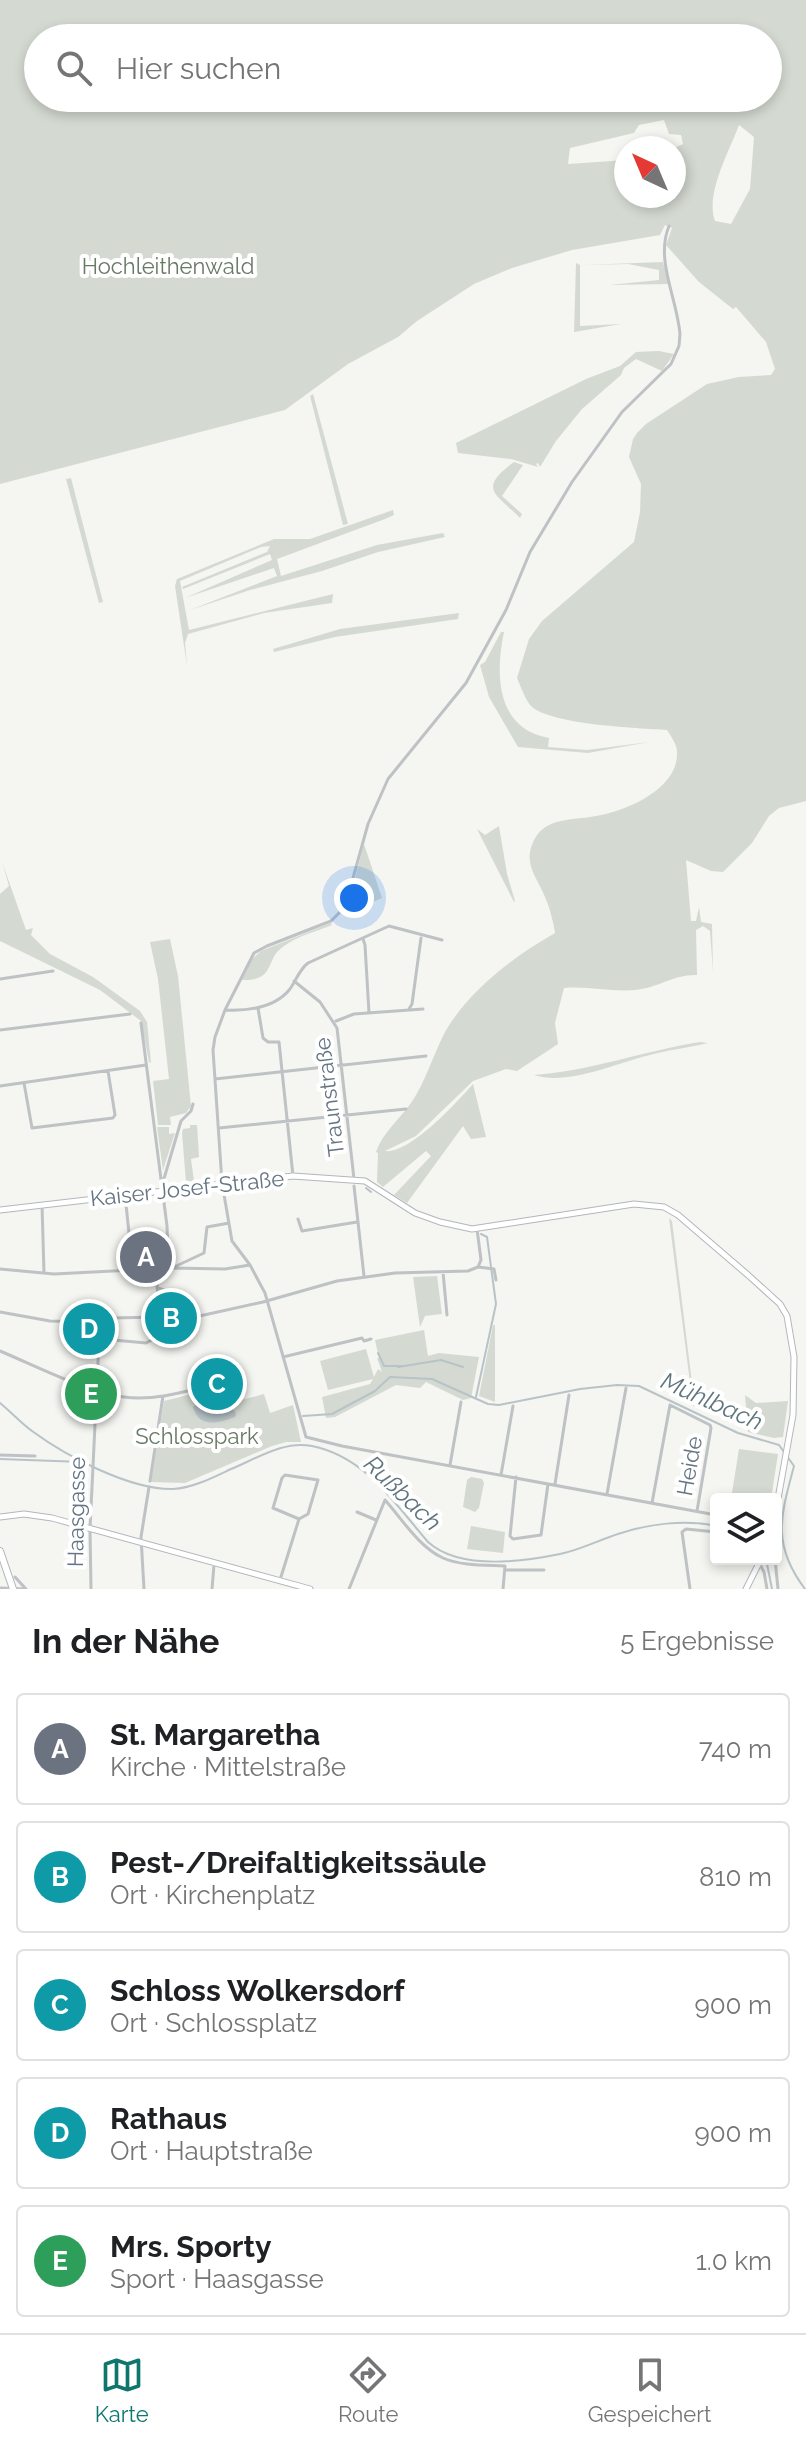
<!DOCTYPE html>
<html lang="de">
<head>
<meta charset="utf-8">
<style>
	:root { --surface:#fff; --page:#f2f2f2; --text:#202124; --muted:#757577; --line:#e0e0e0; --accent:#0f766e }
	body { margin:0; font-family:Raleway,sans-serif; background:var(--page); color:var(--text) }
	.controls { position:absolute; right:24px; bottom:24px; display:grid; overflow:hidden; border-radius:8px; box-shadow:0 4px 12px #0003 }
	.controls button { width:72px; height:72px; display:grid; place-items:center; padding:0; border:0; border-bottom:2px solid var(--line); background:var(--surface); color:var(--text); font:40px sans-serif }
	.compass { position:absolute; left:614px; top:136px; width:72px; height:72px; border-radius:50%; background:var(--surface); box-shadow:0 4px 12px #0003; rotate:316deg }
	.you { position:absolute; left:354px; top:898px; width:28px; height:28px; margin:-20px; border:6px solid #fff; border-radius:50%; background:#1a73e8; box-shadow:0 0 0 12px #1a73e833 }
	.badge { display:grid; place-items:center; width:52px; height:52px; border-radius:50%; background:var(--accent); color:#fff; font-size:26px; font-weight:700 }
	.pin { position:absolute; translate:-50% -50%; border:4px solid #fff; box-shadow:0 2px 8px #0006 }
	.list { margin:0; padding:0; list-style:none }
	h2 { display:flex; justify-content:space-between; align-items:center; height:104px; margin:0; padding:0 32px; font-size:34px }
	h2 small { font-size:26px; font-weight:400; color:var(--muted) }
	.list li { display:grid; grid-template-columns:52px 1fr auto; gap:24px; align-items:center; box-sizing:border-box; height:112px; margin:0 16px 16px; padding:0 16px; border:2px solid var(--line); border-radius:8px }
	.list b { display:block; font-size:30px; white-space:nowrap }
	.list p { margin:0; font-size:26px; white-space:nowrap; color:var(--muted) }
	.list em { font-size:26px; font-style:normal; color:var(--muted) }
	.icon { flex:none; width:44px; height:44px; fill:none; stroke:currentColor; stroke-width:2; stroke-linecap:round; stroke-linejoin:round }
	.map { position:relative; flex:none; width:806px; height:1589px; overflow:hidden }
	.search { position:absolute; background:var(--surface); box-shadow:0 4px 12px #0003; left:24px; right:24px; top:24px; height:88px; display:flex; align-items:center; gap:20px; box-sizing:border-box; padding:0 28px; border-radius:44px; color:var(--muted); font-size:30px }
	.sheet { height:744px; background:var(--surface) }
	nav { display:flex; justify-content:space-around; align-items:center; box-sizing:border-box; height:112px; border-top:2px solid var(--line); background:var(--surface); font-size:22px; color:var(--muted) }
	nav a { display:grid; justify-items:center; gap:4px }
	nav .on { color:var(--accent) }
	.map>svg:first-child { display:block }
	.green { fill:#d4dad1; fill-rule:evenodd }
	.water { fill:#b8c3c8 }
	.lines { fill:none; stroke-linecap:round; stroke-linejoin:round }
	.stream { stroke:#b8c3c8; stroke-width:2 }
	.secondary-casing { stroke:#b2b7bc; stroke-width:7 }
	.primary-casing { stroke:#b1b6b9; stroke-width:8 }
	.street { stroke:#bec2c5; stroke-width:3 }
	.secondary { stroke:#fff; stroke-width:5 }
	.primary { stroke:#fff; stroke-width:6 }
	.labels { text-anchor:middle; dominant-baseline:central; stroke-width:8; stroke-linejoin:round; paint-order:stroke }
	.park-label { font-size:22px; fill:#677a63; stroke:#fff }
	.street-label { font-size:22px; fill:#647482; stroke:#fff }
	.water-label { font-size:24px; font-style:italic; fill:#60767f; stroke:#fff }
</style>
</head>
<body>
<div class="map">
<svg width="806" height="1589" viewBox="0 0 806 1589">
	<rect width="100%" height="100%" fill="#f5f5f1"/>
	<path class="green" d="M 0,0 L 806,0 L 806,801 L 779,808 L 769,816 L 752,843 L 723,872 L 711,871 L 686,860 L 691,921 L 696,921 L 699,907 L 701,922 L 712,924 L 713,972 L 710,931 L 703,926 L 696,930 L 697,975 C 675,974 657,988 635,990 C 611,992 588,986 564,988 L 555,1023 L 558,1044 L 517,1071 L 506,1069 L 473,1081 L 416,1136 L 385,1151 C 410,1154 456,1103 473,1084 L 486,1137 L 471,1139 L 463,1126 L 407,1203 L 394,1195 L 431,1156 L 426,1151 L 383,1187 L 377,1182 L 378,1153 L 376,1152 C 383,1132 399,1120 411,1103 C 425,1083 432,1058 443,1036 C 466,992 513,957 555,933 C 553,921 550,908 545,897 C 538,879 524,865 532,845 C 542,816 572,821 596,816 C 626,811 679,789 677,752 C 677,745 671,736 667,730 C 638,728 551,725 531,706 C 525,699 521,687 517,678 L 529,639 L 542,621 L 634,542 L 640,512 L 641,484 L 629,457 L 633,439 L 637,433 L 646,424 L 707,384 L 739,377 L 771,375 L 775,369 L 766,342 L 736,307 L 733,309 L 699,282 L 666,245 L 672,228 L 665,225 L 660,235 L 572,250 L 512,268 L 474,284 L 417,321 L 398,337 L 348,364 L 285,410 L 0,484 ZM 38,38 L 768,38 L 768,98 L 38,98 ZM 664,120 L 669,134 L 681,135 L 683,144 L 674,148 L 674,196 L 626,196 L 626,160 L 568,164 L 570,148 L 634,133 L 639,125 ZM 739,125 L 754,137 L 750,189 L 731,224 L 715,221 C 705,194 729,152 739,125 Z
		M 663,262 L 669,284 L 609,285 L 659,280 L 659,270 L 628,264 L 583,265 Z
		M 576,263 L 580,265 L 580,326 L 621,324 L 574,332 Z
		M 659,351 L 674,354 L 662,371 L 636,359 L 624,368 L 621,375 L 582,409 L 556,441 L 540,467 L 538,463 L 536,464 L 538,467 L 511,459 L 458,453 L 456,443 L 586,379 L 620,366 L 636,352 Z
		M 313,394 L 348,524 L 343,525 L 310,396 Z
		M 514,462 L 523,465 L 502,496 L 522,514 L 520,518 C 497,494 476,490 514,462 Z
		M 71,478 L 103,602 L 99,603 L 66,479 Z
		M 393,510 L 394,515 L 385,519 L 277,559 L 281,576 L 377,545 L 443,533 L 445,537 L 378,552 L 322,571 L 250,590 L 190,610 L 277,576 L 274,568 L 185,598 L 272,560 L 270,554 L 183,589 L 182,587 L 267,552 L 270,546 L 261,547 L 180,581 L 189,630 L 333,594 L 332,603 L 264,613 L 188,634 L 185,643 L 187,666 L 175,586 L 177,579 L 274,539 L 310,539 Z
		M 459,613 L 458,619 L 335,637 L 274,652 L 273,649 L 340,629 Z
		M 501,632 L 504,632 C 495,674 496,729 549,738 L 548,747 L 587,750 L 649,742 L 588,753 L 518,747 L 489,697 L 480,665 L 485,662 Z
		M 499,826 L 507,874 L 515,901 L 514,902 L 477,829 L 485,835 Z
		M 364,844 L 382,898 L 350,912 L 348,906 Z
		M 2,862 L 26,930 L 33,928 L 31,935 L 50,954 L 93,977 L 140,1011 L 147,1022 L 151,1063 L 149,1062 L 141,1021 L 100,990 L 0,941 L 0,894 L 9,886 Z
		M 331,923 L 332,925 C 317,931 298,936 284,946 C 264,959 277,981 242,980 L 250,961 L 261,951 Z
		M 170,939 L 178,976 L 191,1106 L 186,1113 L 170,1117 L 171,1125 L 158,1125 L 153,1081 L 169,1079 L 158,979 L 150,942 Z
		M 700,1042 L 708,1043 C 688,1048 666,1050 646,1056 C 614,1064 566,1086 534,1075 C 590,1071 644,1051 700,1042 Z
		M 190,1125 L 197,1125 L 199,1157 L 191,1159 L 194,1181 L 186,1182 L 182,1133 L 183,1129 L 190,1128 Z
		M 157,1127 L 169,1127 L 169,1134 L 175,1133 L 163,1170 Z
		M 669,1218 L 672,1221 L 695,1407 L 693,1406 Z
		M 437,1276 L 442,1314 L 425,1316 L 420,1327 L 413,1277 Z
		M 160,1291 L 163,1291 L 182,1311 L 194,1314 L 169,1328 Z
		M 493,1325 L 495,1325 L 495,1402 L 479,1396 Z
		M 424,1330 L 428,1356 L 439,1353 L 479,1357 L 471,1398 L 463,1400 L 426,1382 L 420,1388 L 396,1385 L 335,1417 L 326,1418 L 322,1397 L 370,1384 L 373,1379 L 328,1390 L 320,1361 L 366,1349 L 374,1377 L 378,1369 L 382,1372 L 377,1358 L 379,1358 L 375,1340 Z
		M 208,1390 C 209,1394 211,1399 214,1401 C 222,1406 254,1397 264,1394 L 270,1413 L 293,1405 L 301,1442 L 286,1442 L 272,1446 L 185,1483 L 151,1482 L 164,1401 Z
		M 745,1395 L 756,1403 L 788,1401 L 783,1437 L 774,1438 L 748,1432 Z
		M 739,1449 L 778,1454 L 771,1499 L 731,1499 Z
		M 471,1477 L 482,1479 L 484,1483 L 479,1508 L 475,1512 L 463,1507 L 467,1480 Z
		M 471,1526 L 505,1532 L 503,1553 L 467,1549 Z"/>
	<path class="water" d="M 206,1399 L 217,1404 L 229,1401 L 236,1414 L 235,1417 C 219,1423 199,1429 193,1407 L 197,1402 Z"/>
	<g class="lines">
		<path class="stream" d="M 366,1188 L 371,1192
			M 378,1353 L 384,1366 L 402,1366
			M 398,1367 L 441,1360 L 463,1367
			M 476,1397 L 496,1304 L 487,1237 L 481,1234
			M 0,1403 C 11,1412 21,1423 32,1431 C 66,1456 130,1490 173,1489 C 193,1488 214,1477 231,1469 C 256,1459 284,1440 312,1446 C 366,1457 395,1504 428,1542 C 459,1570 521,1562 560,1554 C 580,1550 599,1540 618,1534 C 648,1524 685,1519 716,1526
			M 303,1416 L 332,1414 L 375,1391 L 390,1377 L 432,1379 L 488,1404 L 499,1405 L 580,1389 L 617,1385 L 639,1386 L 738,1433 L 779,1445 L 794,1466 C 781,1515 771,1544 805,1589
			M 0,1459 L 83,1462
			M 766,1559 L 772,1589"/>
		<defs>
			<path id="secondary" d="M 0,1210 L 293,1176 L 365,1181 L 415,1213 L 440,1222 L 472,1229 L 634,1204 L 664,1207 L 678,1215 L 748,1275 L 780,1304 L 787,1316 L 794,1357 L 793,1415 L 776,1510
				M 0,1517 L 24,1514 L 52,1518 L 310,1589
				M 746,1589 L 761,1559"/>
			<path id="primary" d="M 0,1551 L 13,1589"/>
		</defs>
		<use href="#secondary" class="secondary-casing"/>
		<use href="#primary" class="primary-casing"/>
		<path class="street" d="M 669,226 C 655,260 677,298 680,334 L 679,346 L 671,364 L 622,412 L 572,482 L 530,552 L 506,610 L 466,683 L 388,779 L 368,824 L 345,907 L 331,921 L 267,946 L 254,953 L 225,1010 L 215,1037 L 213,1050 L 222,1183 L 232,1241 L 250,1265 L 265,1293 L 306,1437 L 342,1446 L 716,1515
			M 363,939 L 365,945 L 369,1013
			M 0,979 L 53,971
			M 294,981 L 320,1002 L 337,1028 L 354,1179
			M 258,1008 L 263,1038 L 268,1042 L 279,1042 L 293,1176
			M 409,1009 L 412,1004 L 421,938
			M 225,1010 C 248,1011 275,1008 290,989 C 297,979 299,970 308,963 L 389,926 L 442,940
			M 336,1021 L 354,1014 L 423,1009
			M 141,1023 L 167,1226 L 168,1250 L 159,1272 L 157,1288 L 167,1334
			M 0,1030 L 130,1014
			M 215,1079 L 426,1056
			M 24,1083 L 32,1128 L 113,1118 L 115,1115 L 108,1071
			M 0,1086 L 146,1065
			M 219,1128 L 406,1109
			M 163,1182 L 181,1121 L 191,1111 L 193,1104
			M 354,1186 L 364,1276
			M 125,1195 L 132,1262
			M 42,1205 L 44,1273
			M 298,1219 L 302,1231 L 357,1222
			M 477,1229 L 481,1260 L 478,1267
			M 172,1268 L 204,1253 L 207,1227 L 229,1223
			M 0,1269 L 54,1274 L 172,1268 L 225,1269 L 250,1265
			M 443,1272 L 447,1315
			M 157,1288 L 165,1290 L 182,1309 L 198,1315
			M 0,1312 L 50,1321 L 110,1323
			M 76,1322 L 76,1330 L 81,1337 L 146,1343 L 195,1317 L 263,1302 L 337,1281 L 395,1273 L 468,1271 L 478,1267 L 494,1269 L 496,1280
			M 110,1341 L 111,1318 L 162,1317
			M 0,1351 C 38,1367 84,1391 124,1397 C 153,1401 184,1392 211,1385
			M 283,1357 L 362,1338 L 364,1341 L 371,1339
			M 0,1455 L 35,1456
			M 450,1465 L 461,1402
			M 501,1475 L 513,1406
			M 516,1477 L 510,1536 L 513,1539 L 541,1535 L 548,1484
			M 150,1481 L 163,1396
			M 555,1484 L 569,1395
			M 607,1494 L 626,1388
			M 652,1503 L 670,1405 L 710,1425 L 711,1428 L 697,1511
			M 357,1512 L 376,1520
			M 757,1559 L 764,1572 L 767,1589
			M 775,1559 L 778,1589
			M 505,1570 L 544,1570
			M 15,1577 L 26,1589
			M 280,1580 L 299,1519 L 308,1514 L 318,1480 L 285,1475 L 282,1478 L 273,1508 L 299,1519
			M 0,1588 L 25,1589
			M 91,1589 L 90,1529 L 99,1341
			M 144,1589 L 141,1537 L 149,1487
			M 212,1589 L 214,1565
			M 349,1589 L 385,1500 C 402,1519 419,1547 443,1558 C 461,1566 485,1565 505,1566 L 503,1589
			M 690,1589 L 682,1532 L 686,1529 L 716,1532"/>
		<use href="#secondary" class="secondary"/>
		<use href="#primary" class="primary"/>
	</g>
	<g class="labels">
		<g class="park-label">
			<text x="168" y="266">Hochleithenwald</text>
			<text x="197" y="1436">Schlosspark</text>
		</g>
		<g class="street-label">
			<text transform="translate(329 1097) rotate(-97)">Traunstraße</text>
			<text transform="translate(187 1188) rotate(-6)">Kaiser Josef-Straße</text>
			<text transform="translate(689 1466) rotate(-80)">Heide</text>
			<text transform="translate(76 1512) rotate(-89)">Haasgasse</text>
		</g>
		<g class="water-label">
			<text transform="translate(712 1401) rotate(24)">Mühlbach</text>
			<text transform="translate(403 1493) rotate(44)">Rußbach</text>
		</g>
	</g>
</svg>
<div class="controls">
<button><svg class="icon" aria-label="layers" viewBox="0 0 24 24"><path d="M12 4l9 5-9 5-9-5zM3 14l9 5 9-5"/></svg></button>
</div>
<svg class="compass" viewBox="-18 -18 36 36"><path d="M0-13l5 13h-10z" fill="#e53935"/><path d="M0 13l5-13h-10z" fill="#757577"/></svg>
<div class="you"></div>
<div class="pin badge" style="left:146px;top:1257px;background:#6b7280">A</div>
<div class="pin badge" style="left:171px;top:1318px;background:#0f9aa8">B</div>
<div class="pin badge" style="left:217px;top:1384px;background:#0f9aa8">C</div>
<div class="pin badge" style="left:89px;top:1329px;background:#0f9aa8">D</div>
<div class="pin badge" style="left:91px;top:1394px;background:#2e9e5b">E</div>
<div class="search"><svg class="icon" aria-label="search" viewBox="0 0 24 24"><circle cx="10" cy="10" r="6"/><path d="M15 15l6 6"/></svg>Hier suchen</div>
</div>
<section class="sheet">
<h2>In der Nähe<small>5 Ergebnisse</small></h2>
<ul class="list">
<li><span class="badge" style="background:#6b7280">A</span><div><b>St. Margaretha</b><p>Kirche · Mittelstraße</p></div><em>740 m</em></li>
<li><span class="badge" style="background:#0f9aa8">B</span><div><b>Pest-/Dreifaltigkeitssäule</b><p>Ort · Kirchenplatz</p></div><em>810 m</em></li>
<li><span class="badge" style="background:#0f9aa8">C</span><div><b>Schloss Wolkersdorf</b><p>Ort · Schlossplatz</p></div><em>900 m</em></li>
<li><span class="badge" style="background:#0f9aa8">D</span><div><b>Rathaus</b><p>Ort · Hauptstraße</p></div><em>900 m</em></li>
<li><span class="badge" style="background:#2e9e5b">E</span><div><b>Mrs. Sporty</b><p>Sport · Haasgasse</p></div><em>1.0 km</em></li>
</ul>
</section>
<nav>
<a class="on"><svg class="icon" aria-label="map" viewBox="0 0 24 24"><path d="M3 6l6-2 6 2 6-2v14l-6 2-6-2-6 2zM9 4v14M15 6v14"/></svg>Karte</a>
<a><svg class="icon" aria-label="directions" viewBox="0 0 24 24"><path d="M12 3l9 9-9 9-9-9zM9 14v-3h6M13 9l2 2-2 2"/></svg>Route</a>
<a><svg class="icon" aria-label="saved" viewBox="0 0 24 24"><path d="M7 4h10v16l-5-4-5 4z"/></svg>Gespeichert</a>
</nav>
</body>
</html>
